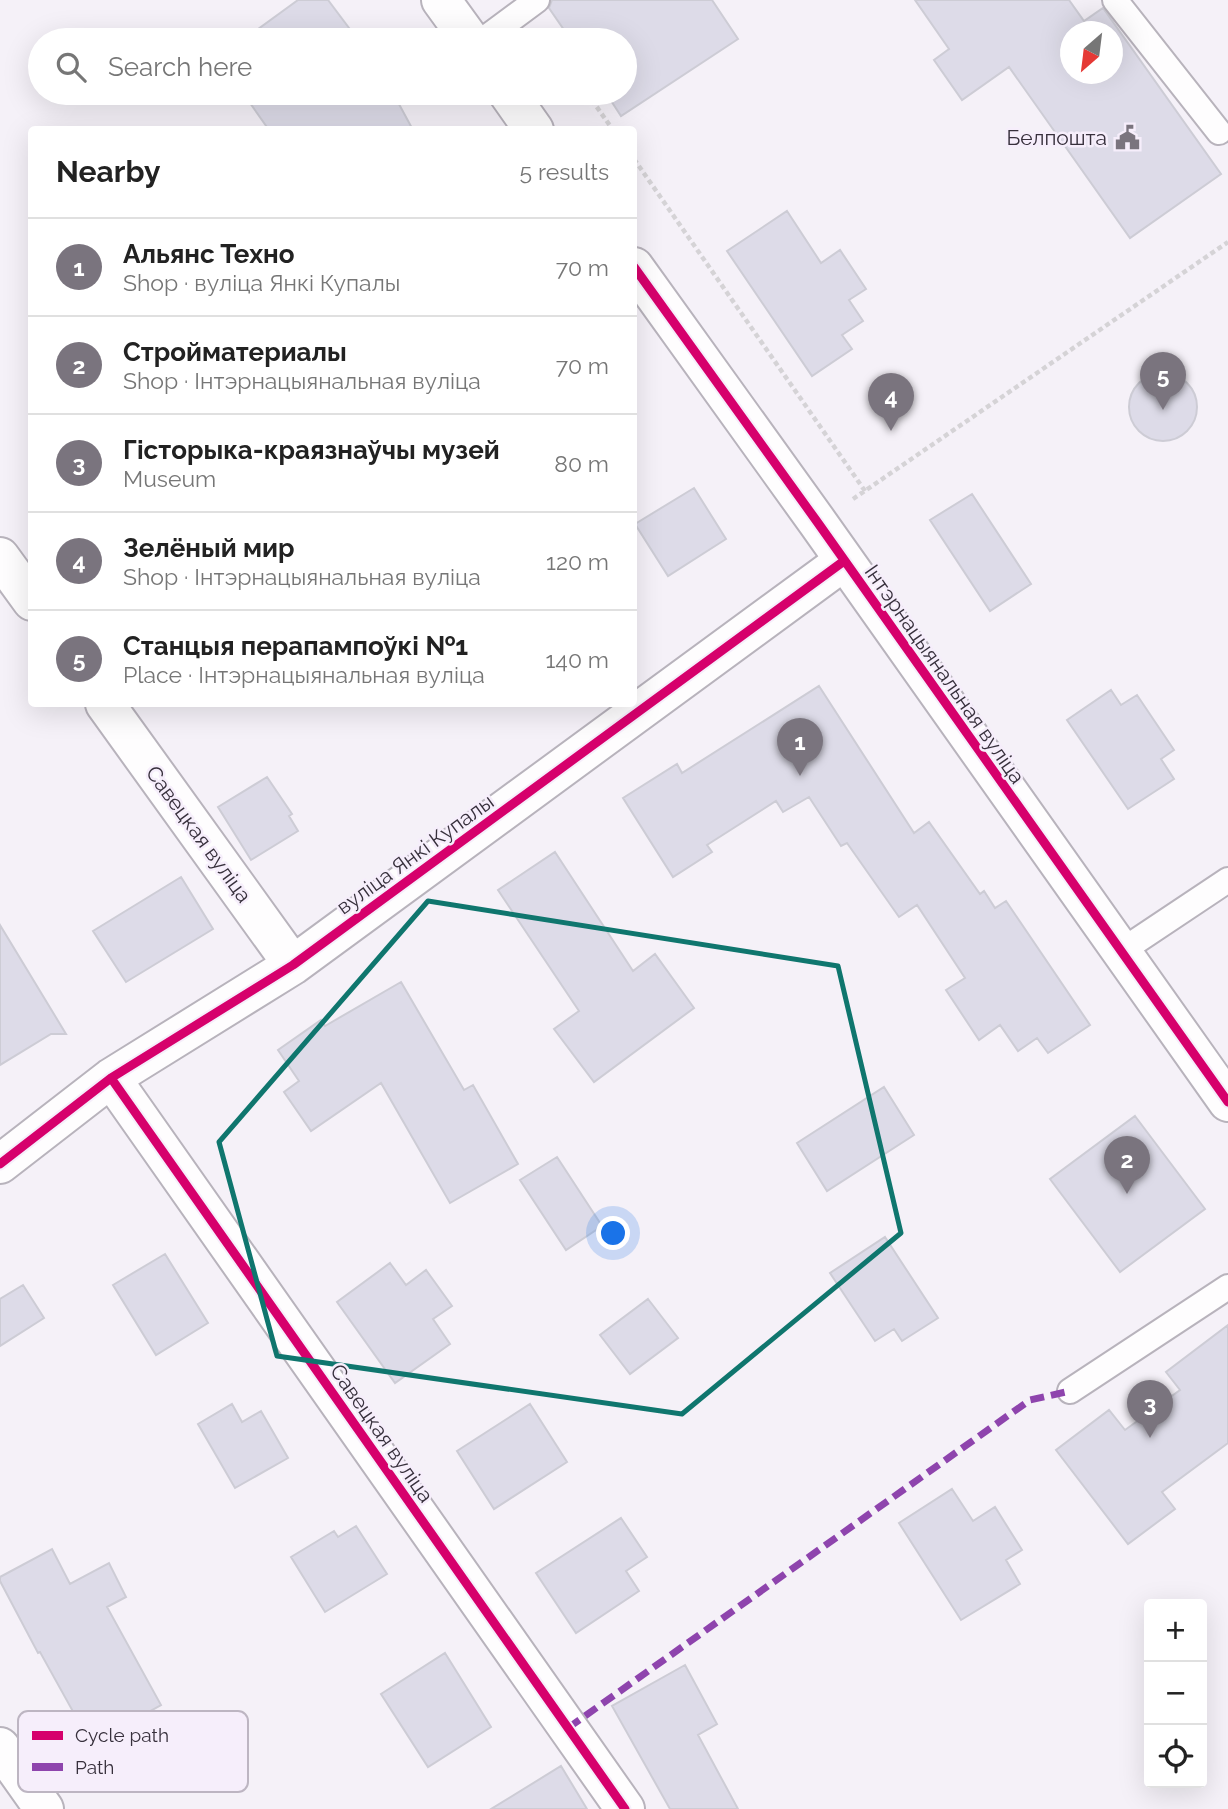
<!DOCTYPE html>
<html lang="en">
<head>
<meta charset="utf-8">
<style>
	:root { --surface:#fff; --page:#f2f2f2; --text:#222; --muted:#767676; --line:#e0e0e0; --accent:#7a747e }
	body { margin:0; font-family:Raleway,sans-serif; background:var(--page); color:var(--text) }
	.controls { position:absolute; right:21px; bottom:21px; display:grid; overflow:hidden; border-radius:7px; box-shadow:0 7px 28px #0002 }
	.controls button { width:63px; height:63px; display:grid; place-items:center; padding:0; border:0; border-bottom:2px solid var(--line); background:var(--surface); color:var(--text); font:35px sans-serif }
	.compass { position:absolute; left:1060px; top:21px; width:63px; height:63px; border-radius:50%; background:var(--surface); box-shadow:0 7px 28px #0002; rotate:208deg }
	.you { position:absolute; left:614px; top:1234px; width:24px; height:24px; margin:-18px; border:5px solid #fff; border-radius:50%; background:#1a73e8; box-shadow:0 0 0 10px #1a73e833 }
	.badge { display:grid; place-items:center; width:46px; height:46px; border-radius:50%; background:var(--accent); color:#fff; font-size:23px; font-weight:700 }
	.pin { position:absolute; translate:-50% -58px; filter:drop-shadow(0 2px 4px #0008) }
	.pin::after { content:''; position:absolute; top:37px; width:24px; height:21px; background:inherit; clip-path:polygon(0 0,100% 0,50% 100%) }
	.list { margin:0; padding:0; list-style:none }
	h2 { display:flex; justify-content:space-between; align-items:center; height:91px; margin:0; padding:0 28px; font-size:30px }
	h2 small { font-size:23px; font-weight:400; color:var(--muted) }
	.list li { display:grid; grid-template-columns:46px 1fr auto; gap:21px; align-items:center; box-sizing:border-box; height:98px; padding:0 28px; border-top:2px solid var(--line) }
	.list b { display:block; font-size:26px; white-space:nowrap }
	.list p { margin:0; font-size:23px; white-space:nowrap; color:var(--muted) }
	.list em { font-size:23px; font-style:normal; color:var(--muted) }
	.icon { flex:none; width:38px; height:38px; fill:none; stroke:currentColor; stroke-width:2; stroke-linecap:round; stroke-linejoin:round }
	.map { position:relative; flex:none; width:1228px; height:1809px; overflow:hidden }
	.search { position:absolute; background:var(--surface); box-shadow:0 7px 28px #0002; left:28px; top:28px; width:609px; height:77px; display:flex; align-items:center; gap:18px; box-sizing:border-box; padding:0 24px; border-radius:38px; color:var(--muted); font-size:26px }
	.panel { position:absolute; background:var(--surface); box-shadow:0 7px 28px #0002; left:28px; top:126px; width:609px; height:581px; border-radius:7px }
	.map>svg:first-child { display:block }
	.building { fill:#dddbe8; stroke:#cdccd5; stroke-width:2; fill-rule:evenodd }
	.lines { fill:none; stroke-linecap:round; stroke-linejoin:round }
	.lane-casing { stroke:#b8b3bc; stroke-width:28 }
	.street-casing { stroke:#b8b3bc; stroke-width:42 }
	.secondary-casing { stroke:#b8b3bc; stroke-width:42 }
	.path { stroke:#d5d3d6; stroke-width:4.5; stroke-dasharray:5 3.5; stroke-linecap:butt }
	.lane { stroke:#fefdfe; stroke-width:24 }
	.street { stroke:#fefdfe; stroke-width:38 }
	.secondary { stroke:#fefdfe; stroke-width:38 }
	.quiet { stroke:#8e44ad; stroke-width:7; stroke-dasharray:14 7; stroke-linecap:butt }
	.cycleway-casing { stroke:#f6eefb; stroke-width:13 }
	.cycleway { stroke:#d6006c; stroke-width:9 }
	.marked { fill:none; stroke:#0f766e; stroke-width:5; stroke-linejoin:round }
	.labels { text-anchor:middle; dominant-baseline:central; stroke-width:5; stroke-linejoin:round; paint-order:stroke }
	.poi-label { font-size:21px; fill:#37303c; stroke:#f6eefb; text-anchor:end }
	.street-label { font-size:21px; fill:#37303c; stroke:#f6eefb }
	.key { fill:#f6eefb; stroke:#bdb5c2; stroke-width:2 }
	.key-label { font-size:19px; fill:#37303c }
</style>
</head>
<body>
<div class="map">
<svg width="1228" height="1809" viewBox="0 0 1228 1809">
	<rect width="100%" height="100%" fill="#f5f1f8"/>
	<path class="building" d="M 298,0 L 328,0 L 358,40 L 243,40 Z
		M 552,0 L 712,0 L 738,39 L 621,116 L 606,93 L 625,93 L 625,40 L 571,40 L 549,8 Z
		M 915,0 L 1069,0 L 1084,21 L 1103,8 L 1221,174 L 1130,238 L 1009,67 L 962,100 L 934,60 L 949,49 ZM 1070,32 L 1112,32 L 1112,74 L 1070,74 Z
		M 243,93 L 393,93 L 413,130 L 269,130 Z
		M 787,211 L 821,263 L 840,250 L 866,289 L 849,300 L 863,321 L 842,335 L 852,349 L 812,376 L 727,251 Z
		M1129 407a34 34 0 1 1 68 0a34 34 0 1 1-68 0Z
		M 694,488 L 726,539 L 668,576 L 635,524 Z
		M 972,494 L 1031,584 L 990,611 L 930,520 Z
		M 819,686 L 914,833 L 929,822 L 980,894 L 984,891 L 995,908 L 1006,901 L 1090,1025 L 1048,1053 L 1037,1038 L 1018,1051 L 1000,1025 L 979,1040 L 946,990 L 965,978 L 917,905 L 899,917 L 847,843 L 841,846 L 809,797 L 783,812 L 776,801 L 707,845 L 712,852 L 673,877 L 623,798 L 677,764 L 682,773 Z
		M 1111,690 L 1121,705 L 1137,695 L 1174,750 L 1161,759 L 1174,779 L 1128,809 L 1067,720 Z
		M 267,777 L 292,814 L 289,816 L 298,831 L 251,860 L 218,807 Z
		M 555,852 L 633,971 L 655,954 L 694,1008 L 594,1082 L 554,1029 L 579,1011 L 498,890 Z
		M 181,877 L 213,929 L 126,982 L 93,931 Z
		M 0,925 L 66,1034 L 51,1034 L 0,1065 Z
		M 401,982 L 464,1090 L 473,1085 L 518,1164 L 450,1203 L 381,1083 L 311,1131 L 284,1092 L 299,1081 L 278,1050 L 321,1020 L 325,1026 Z
		M 884,1087 L 914,1135 L 827,1191 L 797,1143 Z
		M 1135,1116 L 1205,1209 L 1120,1272 L 1050,1179 Z
		M 557,1157 L 602,1226 L 566,1250 L 520,1180 Z
		M 885,1237 L 938,1318 L 902,1341 L 894,1329 L 875,1341 L 830,1273 Z
		M 165,1254 L 208,1323 L 156,1355 L 113,1285 Z
		M 390,1263 L 406,1285 L 426,1270 L 452,1306 L 433,1319 L 450,1344 L 395,1383 L 337,1302 Z
		M 23,1285 L 44,1318 L 0,1346 L 0,1299 Z
		M 648,1299 L 678,1338 L 630,1374 L 600,1335 Z
		M 1228,1325 L 1228,1443 L 1162,1492 L 1175,1509 L 1128,1544 L 1056,1450 L 1109,1410 L 1125,1430 L 1180,1390 L 1166,1372 Z
		M 232,1404 L 242,1422 L 261,1411 L 288,1458 L 235,1488 L 198,1424 Z
		M 530,1404 L 567,1462 L 494,1509 L 457,1451 Z
		M 952,1489 L 973,1521 L 995,1507 L 1022,1550 L 1006,1560 L 1020,1584 L 961,1620 L 899,1523 Z
		M 621,1518 L 647,1557 L 626,1571 L 639,1591 L 576,1633 L 536,1573 Z
		M 356,1526 L 387,1574 L 325,1612 L 291,1557 L 334,1531 L 338,1537 Z
		M 52,1549 L 70,1584 L 109,1563 L 126,1597 L 107,1607 L 161,1705 L 91,1744 L 40,1652 L 38,1653 L 0,1581 L 0,1577 Z
		M 445,1653 L 491,1727 L 428,1767 L 381,1694 Z
		M 685,1665 L 717,1724 L 698,1735 L 738,1809 L 670,1809 L 612,1706 Z
		M 561,1766 L 587,1809 L 491,1809 Z"/>
	<g class="lines">
		<defs>
			<path id="lane" d="M 1115,0 L 1219,132
				M 483,40 L 537,0
				M 1120,952 L 1228,880
				M 1070,1391 L 1228,1287"/>
			<path id="street" d="M 0,557 L 32,601
				M 105,704 L 293,965
				M 111,1078 L 625,1809
				M 0,1164 L 111,1078 L 293,965 L 844,561
				M 0,1747 L 44,1809"/>
			<path id="secondary" d="M 441,0 L 470,40
				M 508,93 L 534,130
				M 634,267 L 818,523 L 1228,1102"/>
		</defs>
		<use href="#lane" class="lane-casing"/>
		<use href="#street" class="street-casing"/>
		<use href="#secondary" class="secondary-casing"/>
		<path class="path" d="M 587,93 L 613,130
			M 634,159 L 865,491
			M 853,499 L 1228,242"/>
		<use href="#lane" class="lane"/>
		<use href="#street" class="street"/>
		<use href="#secondary" class="secondary"/>
		<path class="quiet" d="M 568,1728 L 1030,1400 L 1070,1391"/>
		<defs>
			<path id="cycleway" d="M 634,267 L 818,523 L 1228,1102
				M 111,1078 L 625,1809
				M 0,1164 L 111,1078 L 293,965 L 844,561"/>
		</defs>
		<use href="#cycleway" class="cycleway-casing"/>
		<use href="#cycleway" class="cycleway"/>
	</g>
	<path class="marked" d="M 428,901 L 838,966 L 901,1233 L 682,1414 L 277,1356 L 219,1142 Z"/>
	<defs>
		<symbol id="civic-bare" viewBox="-9 -9 18 18"><path d="M-.6-6.5H3V-4.5H.6V-3L4-1V1h2V6H-6V1h2V-1L-.6-3ZM-1.2 2.5V6h2.4V2.5Z" fill="#7a747e" stroke="#f6eefb" stroke-width="2.5" paint-order="stroke"/></symbol>
	</defs>
	<g fill-rule="evenodd">
		<use href="#civic-bare" x="1110" y="120" width="35" height="35"/>
	</g>
	<g class="labels">
		<g class="poi-label">
			<text x="1107" y="137">Белпошта</text>
		</g>
		<g class="street-label">
			<text transform="translate(945 674) rotate(55)">Інтэрнацыянальная вуліца</text>
			<text transform="translate(199 834) rotate(54)">Савецкая вуліца</text>
			<text transform="translate(415 854) rotate(-36)">вуліца Янкі Купалы</text>
			<text transform="translate(382 1433) rotate(55)">Савецкая вуліца</text>
		</g>
	</g>
	<rect x="18" y="1711" width="230" height="81" rx="10" class="key"/>
	<rect x="32" y="1731" width="31" height="9" fill="#d6006c"/>
	<rect x="32" y="1763" width="31" height="8" fill="#8e44ad"/>
	<g class="key-label">
		<text x="75" y="1742">Cycle path</text>
		<text x="75" y="1774">Path</text>
	</g>
</svg>
<div class="controls">
<button>+</button>
<button>−</button>
<button><svg class="icon" aria-label="locate" viewBox="0 0 24 24"><circle cx="12" cy="12" r="6"/><path d="M12 2v4M12 18v4M2 12h4M18 12h4"/></svg></button>
</div>
<svg class="compass" viewBox="-18 -18 36 36"><path d="M0-13l5 13h-10z" fill="#e53935"/><path d="M0 13l5-13h-10z" fill="#767676"/></svg>
<div class="you"></div>
<div class="pin badge" style="left:800px;top:776px">1</div>
<div class="pin badge" style="left:1127px;top:1194px">2</div>
<div class="pin badge" style="left:1150px;top:1438px">3</div>
<div class="pin badge" style="left:891px;top:431px">4</div>
<div class="pin badge" style="left:1163px;top:410px">5</div>
<div class="search"><svg class="icon" aria-label="search" viewBox="0 0 24 24"><circle cx="10" cy="10" r="6"/><path d="M15 15l6 6"/></svg>Search here</div>
<section class="panel">
<h2>Nearby<small>5 results</small></h2>
<ul class="list">
<li><span class="badge">1</span><div><b>Альянс Техно</b><p>Shop · вуліца Янкі Купалы</p></div><em>70 m</em></li>
<li><span class="badge">2</span><div><b>Стройматериалы</b><p>Shop · Інтэрнацыянальная вуліца</p></div><em>70 m</em></li>
<li><span class="badge">3</span><div><b>Гісторыка-краязнаўчы музей</b><p>Museum</p></div><em>80 m</em></li>
<li><span class="badge">4</span><div><b>Зелёный мир</b><p>Shop · Інтэрнацыянальная вуліца</p></div><em>120 m</em></li>
<li><span class="badge">5</span><div><b>Станцыя перапампоўкі №1</b><p>Place · Інтэрнацыянальная вуліца</p></div><em>140 m</em></li>
</ul>
</section>
</div>
</body>
</html>
